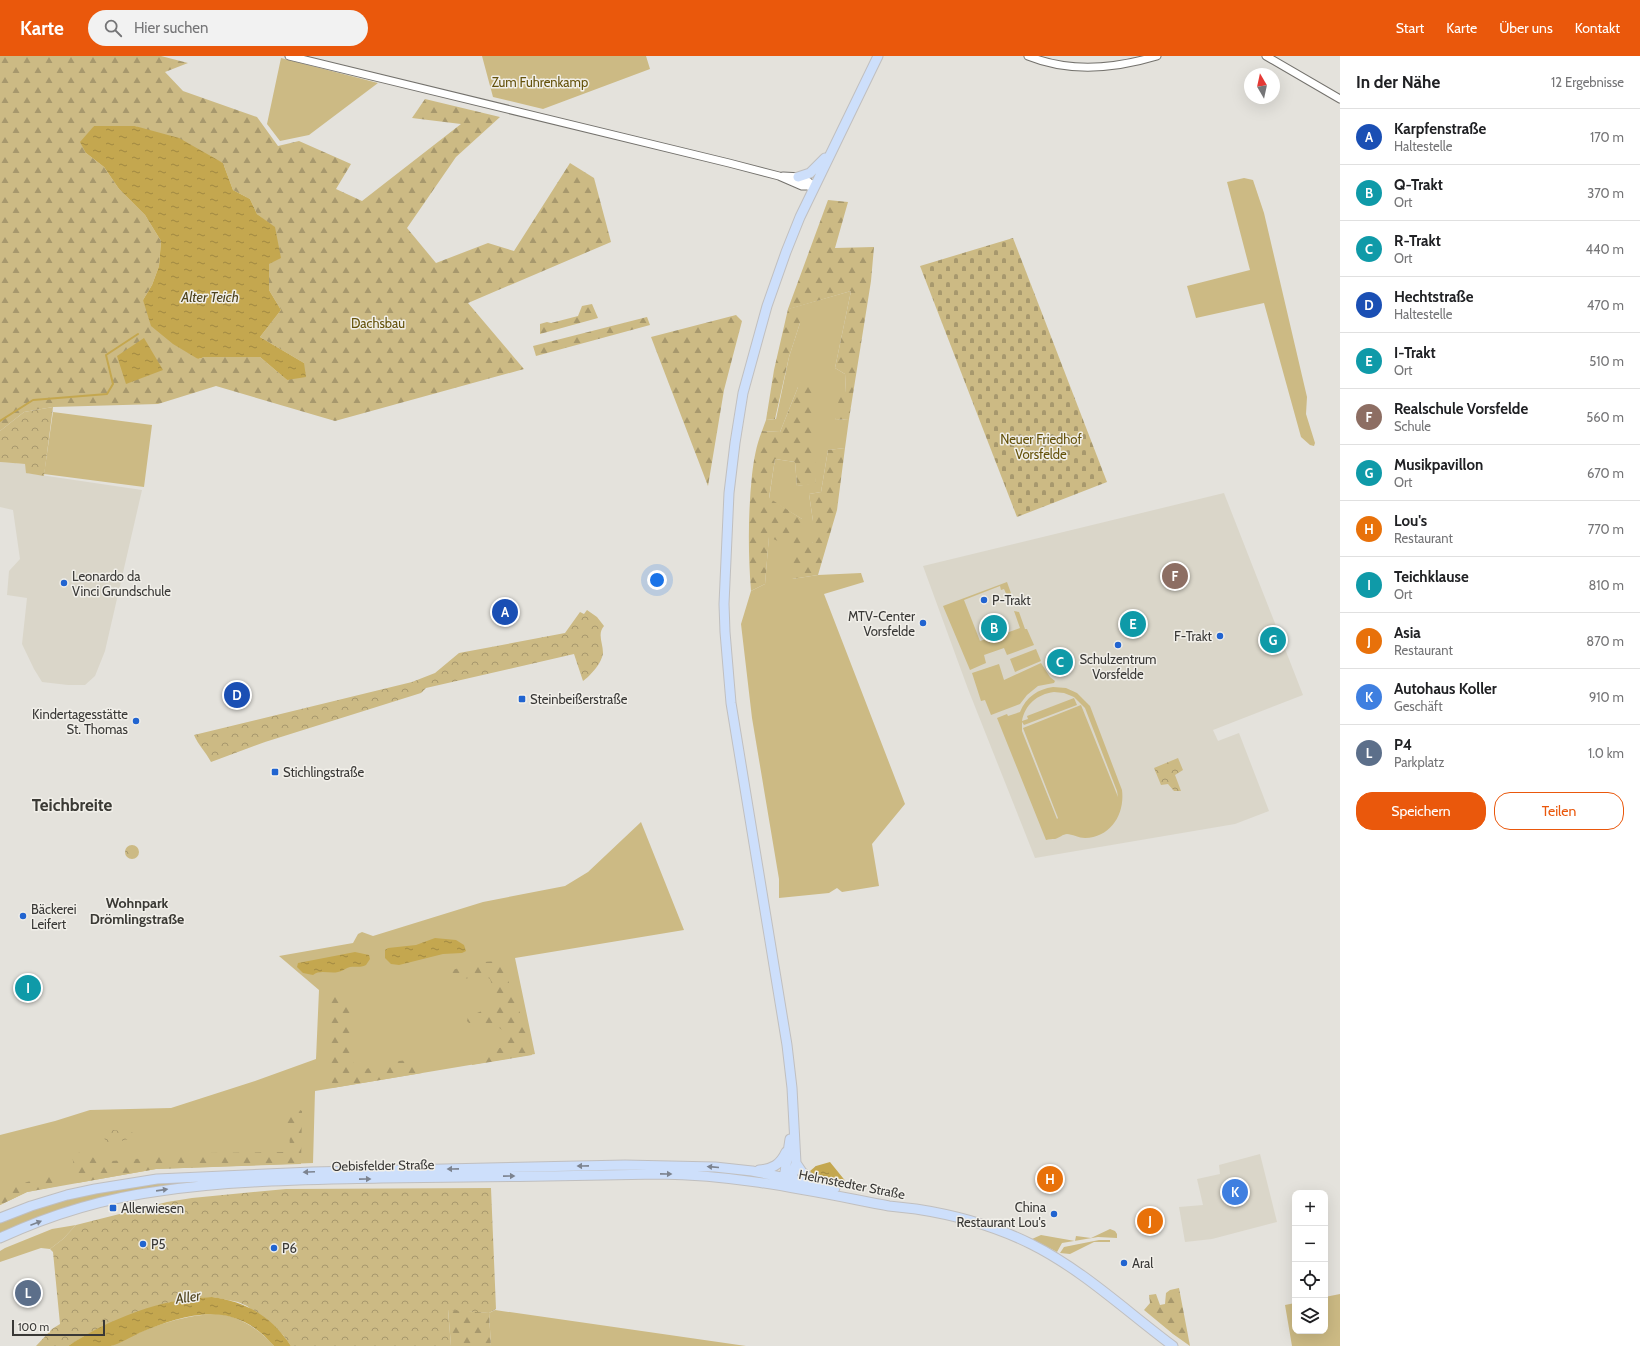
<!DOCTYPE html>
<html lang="de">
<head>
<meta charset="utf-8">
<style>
	:root { --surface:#fff; --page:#f2f2f2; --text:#202124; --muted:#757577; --line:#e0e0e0; --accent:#ea580c }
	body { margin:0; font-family:Cabin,sans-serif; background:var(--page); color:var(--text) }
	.controls { position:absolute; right:12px; bottom:12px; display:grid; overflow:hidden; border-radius:8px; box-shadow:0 4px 16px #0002 }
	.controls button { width:36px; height:36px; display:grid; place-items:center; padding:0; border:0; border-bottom:1px solid var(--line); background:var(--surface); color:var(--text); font:20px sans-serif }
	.compass { position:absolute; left:1244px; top:12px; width:36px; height:36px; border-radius:50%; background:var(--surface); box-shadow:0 4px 16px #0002; rotate:351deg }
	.scale { position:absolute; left:12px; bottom:10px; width:93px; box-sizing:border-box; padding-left:4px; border:2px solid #393836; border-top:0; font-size:11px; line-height:14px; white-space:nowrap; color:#393836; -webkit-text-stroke:3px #f1efe9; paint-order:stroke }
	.you { position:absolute; left:657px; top:524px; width:14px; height:14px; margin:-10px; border:3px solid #fff; border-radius:50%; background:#1a73e8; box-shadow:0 0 0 6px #1a73e833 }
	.badge { display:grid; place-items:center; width:26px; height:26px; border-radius:50%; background:var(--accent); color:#fff; font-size:13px; font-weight:700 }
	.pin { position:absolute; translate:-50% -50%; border:2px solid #fff; box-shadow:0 1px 4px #0006 }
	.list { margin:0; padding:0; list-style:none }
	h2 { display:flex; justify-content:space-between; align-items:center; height:52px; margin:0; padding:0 16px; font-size:17px }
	h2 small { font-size:13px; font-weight:400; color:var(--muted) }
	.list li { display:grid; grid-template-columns:26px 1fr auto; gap:12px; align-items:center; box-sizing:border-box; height:56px; padding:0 16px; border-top:1px solid var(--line) }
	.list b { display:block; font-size:15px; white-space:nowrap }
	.list p { margin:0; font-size:13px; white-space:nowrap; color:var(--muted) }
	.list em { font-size:13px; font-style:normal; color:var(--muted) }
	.actions { display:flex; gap:8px; padding:12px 16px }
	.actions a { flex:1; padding:9px 0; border:1px solid var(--accent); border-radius:16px; text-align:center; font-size:14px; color:var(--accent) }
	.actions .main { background:var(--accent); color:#fff }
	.icon { flex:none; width:22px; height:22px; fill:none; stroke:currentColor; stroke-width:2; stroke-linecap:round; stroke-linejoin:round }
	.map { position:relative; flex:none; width:1340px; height:1290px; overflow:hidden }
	header { display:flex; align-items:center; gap:24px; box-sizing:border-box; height:56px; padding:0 20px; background:var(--accent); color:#fff }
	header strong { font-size:19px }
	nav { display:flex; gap:22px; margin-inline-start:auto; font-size:14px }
	.search { width:280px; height:36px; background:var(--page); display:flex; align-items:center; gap:10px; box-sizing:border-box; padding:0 14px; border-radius:22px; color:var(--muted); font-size:15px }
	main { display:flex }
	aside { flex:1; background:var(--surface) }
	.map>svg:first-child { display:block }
	.built { fill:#dad6c9 }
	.green { fill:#ccba84; fill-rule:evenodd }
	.forest { fill:url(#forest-firs); fill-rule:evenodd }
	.cemetery { fill:url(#cemetery-stones) }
	.park { fill:url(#park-crowns) }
	.water { fill:url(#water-ripples) }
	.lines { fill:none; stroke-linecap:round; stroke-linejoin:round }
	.stream { stroke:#c4a74f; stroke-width:2 }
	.minor-casing { stroke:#74726d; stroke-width:9 }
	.major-casing { stroke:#c0bfbf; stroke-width:11 }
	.minor { stroke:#fff; stroke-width:7 }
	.major { stroke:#cddffb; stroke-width:9 }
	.oneway { fill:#7c838f }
	.poi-dot { fill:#2164d0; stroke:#f1efe9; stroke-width:1.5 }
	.labels { text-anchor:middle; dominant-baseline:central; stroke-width:3; stroke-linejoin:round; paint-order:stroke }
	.park-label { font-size:13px; fill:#64510a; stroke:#f1efe9 }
	.poi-label { font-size:13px; fill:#393836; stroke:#f1efe9; text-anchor:start }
	.street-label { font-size:13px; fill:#393836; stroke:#f1efe9 }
	.water-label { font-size:14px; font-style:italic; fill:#4f431d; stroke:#f1efe9 }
	.neighbourhood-label { font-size:14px; font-weight:bold; fill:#3b3a35; stroke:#f1efe9 }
	.district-label { font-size:17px; font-weight:bold; fill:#3b3a35; stroke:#f1efe9 }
</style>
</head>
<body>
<header>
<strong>Karte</strong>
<div class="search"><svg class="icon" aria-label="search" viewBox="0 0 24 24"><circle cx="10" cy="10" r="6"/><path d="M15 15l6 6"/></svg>Hier suchen</div>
<nav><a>Start</a><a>Karte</a><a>Über uns</a><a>Kontakt</a></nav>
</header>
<main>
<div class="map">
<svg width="1340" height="1290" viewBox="0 0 1340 1290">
	<defs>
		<pattern id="forest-firs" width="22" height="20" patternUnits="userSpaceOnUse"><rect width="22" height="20" fill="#ccba84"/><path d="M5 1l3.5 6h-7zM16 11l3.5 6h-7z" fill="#a7986d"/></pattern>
		<pattern id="cemetery-stones" width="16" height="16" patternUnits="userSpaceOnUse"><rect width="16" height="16" fill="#ccba84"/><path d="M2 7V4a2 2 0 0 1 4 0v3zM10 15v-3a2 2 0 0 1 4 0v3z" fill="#a7986d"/></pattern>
		<pattern id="park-crowns" width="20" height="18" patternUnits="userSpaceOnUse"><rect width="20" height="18" fill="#ccba84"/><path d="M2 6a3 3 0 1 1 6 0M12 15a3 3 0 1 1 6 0" fill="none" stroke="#a7986d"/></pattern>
		<pattern id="water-ripples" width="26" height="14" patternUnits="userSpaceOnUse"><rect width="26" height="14" fill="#c4a74f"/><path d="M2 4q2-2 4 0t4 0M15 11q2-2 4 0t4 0" fill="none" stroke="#a08942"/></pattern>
	</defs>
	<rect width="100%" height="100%" fill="#e4e2dc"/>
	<path class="built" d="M 0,406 L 25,408 L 27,417 L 142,434 L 105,595 L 95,620 L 85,629 L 68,629 L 42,626 L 34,613 L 22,588 L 27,542 L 7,539 L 9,515 L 20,503 L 13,454 L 0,451 Z
		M 1224,437 L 1303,639 L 1213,674 L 1218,685 L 1239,677 L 1269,755 L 1235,768 L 1035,802 L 968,633 L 923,510 Z
		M 1260,1098 L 1277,1166 L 1212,1183 L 1185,1186 L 1179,1151 L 1203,1149 L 1197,1123 L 1220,1118 L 1219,1109 Z"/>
	<path class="green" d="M 482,0 L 646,0 L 650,13 L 543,53 L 493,41 Z
		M 281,2 L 378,27 L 309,79 L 280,85 L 267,68 Z
		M 1244,122 L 1253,124 L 1264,157 L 1307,341 L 1306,358 L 1315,387 L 1314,390 L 1310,389 L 1301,381 L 1264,247 L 1196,262 L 1187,230 L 1250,214 L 1227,126 Z
		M 851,235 L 835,312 L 845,318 L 846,337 L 835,364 L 849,363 L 845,392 L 828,394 L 821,436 L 809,438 L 813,465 L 813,486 L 792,523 L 818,519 L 861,517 L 864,526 L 824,538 L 905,748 L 872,788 L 879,830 L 842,836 L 837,832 L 829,837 L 779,842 L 779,823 L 752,662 L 741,568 L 751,535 L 765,528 L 769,480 L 802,463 L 769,443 L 775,403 L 795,406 L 797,430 L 816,427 L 798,331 L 780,376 L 762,375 L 766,364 L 776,363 L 789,301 L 800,267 L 788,253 Z
		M 53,356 L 152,369 L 144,431 L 44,418 Z
		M 1007,526 L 1012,540 L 1009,544 L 1004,533 L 1001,534 L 1000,530 L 964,544 L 980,585 L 1001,578 L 1001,579 L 1020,572 L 1014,555 L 1019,556 L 1025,573 L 1027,573 L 1034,589 L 1007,599 L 1004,592 L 984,599 L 986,607 L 970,614 L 943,550 Z
		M 1036,593 L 1041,605 L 1015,616 L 1010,603 Z
		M 1041,607 L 1050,621 L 1055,625 L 1054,627 L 1038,630 L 1027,639 L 1020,648 L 991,659 L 985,644 L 981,645 L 972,617 L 999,608 L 1004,624 Z
		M 1053,631 L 1066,632 L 1077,637 L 1090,650 L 1122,734 C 1125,758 1111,781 1085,782 C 1079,782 1072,778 1067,778 C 1063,778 1059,782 1055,783 C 1052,783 1049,783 1046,784 L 997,662 L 1007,658 L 1008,660 L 1020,656 C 1026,641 1038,633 1053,631 ZM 1054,636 L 1064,637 L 1074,641 L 1085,652 L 1117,735 L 1118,741 L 1081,649 L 1023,672 L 1058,762 L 1057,763 L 1022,675 L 1022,666 L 1024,669 L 1077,649 L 1074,642 L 1027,660 L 1028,663 L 1022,665 C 1025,649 1037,638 1054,636 Z
		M 641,766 L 684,874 L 515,902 L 535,998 L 315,1035 L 313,1107 L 156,1113 L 27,1136 L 0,1149 L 0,1079 L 55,1065 L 90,1054 L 171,1052 L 255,1025 L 316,1003 L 319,934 L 279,900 L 353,887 L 358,878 L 362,876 L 373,880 L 483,846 L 565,830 L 588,816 Z
		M 303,1120 L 187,1128 L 0,1178 L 0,1166 C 31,1155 63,1143 96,1136 C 162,1122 235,1123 303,1120 Z
		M 76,1169 L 63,1183 L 50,1193 L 41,1192 L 0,1206 L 0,1195 L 5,1192 L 52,1173 Z
		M 1110,1173 L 1115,1175 L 1117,1178 L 1117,1182 L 1098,1181 L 1062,1187 L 1057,1196 L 1032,1183 L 1041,1179 L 1075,1185 L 1076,1180 L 1091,1182 Z
		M 1099,1184 L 1110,1184 L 1110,1186 L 1094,1186 L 1070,1198 L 1060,1197 L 1064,1191 Z
		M 1340,1238 L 1340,1290 L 1292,1290 L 1285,1249 L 1295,1247 L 1295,1275 L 1325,1275 L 1325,1241 Z
		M 495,1254 L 746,1290 L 491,1290 L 489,1257 Z
		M 216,1258 C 238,1259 259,1273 274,1290 L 111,1290 C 143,1273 180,1259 216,1258 Z"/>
	<path class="forest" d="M 0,0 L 161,0 L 188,7 L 165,16 L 183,35 L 257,61 L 278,90 L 299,85 L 351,108 L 336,133 L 362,145 L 461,68 L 412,62 L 425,43 L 500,61 L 456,101 L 407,172 L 436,207 L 488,187 L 514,195 L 570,107 L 594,122 L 611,186 L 468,247 L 524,313 L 335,365 L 216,330 L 158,348 L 53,351 L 24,356 L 0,375 ZM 94,70 L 135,70 L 223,107 L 233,134 L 250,143 L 257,158 L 275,172 L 269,208 L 269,234 L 281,254 L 260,281 L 304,307 L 287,324 L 260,301 L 205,301 L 198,303 L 143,244 L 152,229 L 159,210 L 161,185 L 145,159 L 119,133 L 104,111 L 86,97 Z
		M 828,144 L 848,146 L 835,192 L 874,191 L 871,225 L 849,363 L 835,364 L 839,342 L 846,336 L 845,318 L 835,312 L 851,235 L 789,253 L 798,257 L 800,267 L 789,301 L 775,363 L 766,364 L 774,314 L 788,253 Z
		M 592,248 L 598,262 L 540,278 L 540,268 L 547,266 L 551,267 L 578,260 L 582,250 Z
		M 736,259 L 742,265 L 724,334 L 708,430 L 651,281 Z
		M 647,261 L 650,269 L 536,300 L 533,290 Z
		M 813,328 L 816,428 L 797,430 L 795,406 L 775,403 L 769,442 L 802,463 L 805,483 L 795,493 L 769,481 L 765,528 L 751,535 C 748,496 748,458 752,419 C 754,403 756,390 762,375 L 780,376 L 798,331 Z
		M 845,392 L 837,454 L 818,519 L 792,523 L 790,500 L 813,486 L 813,465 L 809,438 L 821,436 L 828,394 Z
		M 501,905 L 527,976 L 532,999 L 472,1009 L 470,1000 L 503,991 L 510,983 C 501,967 486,967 469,967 L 467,965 L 468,961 L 493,950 L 495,937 L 490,923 L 483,919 L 464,923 L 448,915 L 482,906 Z
		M 335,938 L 345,942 L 354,949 L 353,957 L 347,965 L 353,982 L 352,994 L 354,1009 L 361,1014 L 399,1005 L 409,1004 L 413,1006 L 416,1012 L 422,1015 L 422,1017 L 332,1032 L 328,986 L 330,939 Z
		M 296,1052 L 302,1055 L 301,1108 L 156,1113 L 77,1127 L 71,1094 L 98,1103 L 112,1105 L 204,1097 L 289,1096 L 290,1091 L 289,1074 L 284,1062 L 284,1058 L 289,1053 Z
		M 57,1119 L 58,1130 L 27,1136 L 0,1149 L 0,1138 L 27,1126 Z
		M 1179,1232 L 1190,1290 L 1173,1278 L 1144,1254 L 1150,1247 L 1149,1239 L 1156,1238 L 1160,1249 L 1165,1248 L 1166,1237 L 1170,1234 Z
		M 448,1253 L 489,1257 L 491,1290 L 451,1290 Z"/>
	<path class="cemetery" d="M 1013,182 L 1107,426 L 1017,461 L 920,210 Z"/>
	<path class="park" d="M 53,351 L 44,420 L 26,417 L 25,408 L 0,406 L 0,375 L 24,356 Z
		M 587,554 L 597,561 L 604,570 C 597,578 603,587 603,597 C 602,607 590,620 583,625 L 574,598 L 426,632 L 421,637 L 265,686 L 211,706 C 206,696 198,689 194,679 L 412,626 L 435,617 L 459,597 L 565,577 L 580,556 L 584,558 Z
		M 1178,702 L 1183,714 L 1175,719 L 1181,735 L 1174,735 L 1168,728 L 1161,729 L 1154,712 Z
		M125 796a7 7 0 1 1 14 0a7 7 0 1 1-14 0Z
		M 103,1073 L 132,1076 L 135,1081 L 108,1089 L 100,1075 Z
		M 491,1132 L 496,1253 L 489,1257 L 448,1254 L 451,1290 L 291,1290 L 283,1279 L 247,1250 L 238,1246 L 212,1241 L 187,1243 L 167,1247 L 140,1256 L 86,1279 L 68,1290 L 36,1290 L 52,1273 L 60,1268 L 53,1196 L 50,1193 L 63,1183 L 76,1169 L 167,1146 L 192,1142 L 286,1133 Z"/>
	<path class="water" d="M 94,70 L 135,70 L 179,82 L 223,107 L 233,134 L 250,143 L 257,158 L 275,171 L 281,202 L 269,208 L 269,234 L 281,254 L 260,281 L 304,307 L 306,321 L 287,324 L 260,301 L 205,301 L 198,303 L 173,288 L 151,270 L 143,244 L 152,229 L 159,210 L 161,185 L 145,159 L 119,133 L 104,111 L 86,97 L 80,86 Z
		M 144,282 L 163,314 L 126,328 L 117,300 Z
		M 435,882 L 456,884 L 464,889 L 466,895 L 462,897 L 443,898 L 399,909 L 391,908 L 385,902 L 385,894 L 388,892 L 416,889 Z
		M 355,896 L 369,899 L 370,903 L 366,909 C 360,912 356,910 350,911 C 346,912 343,915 338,916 C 330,918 320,913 313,919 L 303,917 L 297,911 L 298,907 Z
		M 830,1106 L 847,1127 L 813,1119 L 810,1115 L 816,1110 Z
		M 212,1241 C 247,1246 271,1260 291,1290 L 274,1290 C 234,1243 188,1257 139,1277 C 131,1281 119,1288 111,1290 C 101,1290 79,1290 68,1290 C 109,1263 162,1242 212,1241 Z"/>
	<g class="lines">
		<path class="stream" d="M 0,365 L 33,344 L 107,338 L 113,328 L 106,299 L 138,278"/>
		<defs>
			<path id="minor" d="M 289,0 L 729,107 L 779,120 L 802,130 L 814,130
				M 1028,0 C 1070,17 1114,13 1157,0
				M 1266,0 L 1340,43
				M 783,120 C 796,120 804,121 814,130"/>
			<path id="major" d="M 798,121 L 810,117 L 825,102
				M 796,1107 L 802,1116 L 814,1126
				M 759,1114 C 772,1113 780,1109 786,1096
				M 786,1128 L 785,1116 L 790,1083
				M 787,1129 L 793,1118 L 796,1107 L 792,1032 L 787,989 L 731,647 L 725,576 L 724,548 L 729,437 L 735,387 L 743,337 L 767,250 L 786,196 L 800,161 L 878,0
				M 0,1162 L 31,1150 L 67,1139 L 95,1133 L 157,1123 L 312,1116 L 625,1109 L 715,1111 L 752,1115 L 835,1132
				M 0,1182 C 50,1159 106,1142 160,1135 C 233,1124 308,1124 381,1122 C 474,1121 566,1120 659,1118 C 740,1119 810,1135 889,1150 C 898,1151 907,1152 916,1153 C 955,1159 995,1170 1031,1188 C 1083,1214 1126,1255 1173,1290"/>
		</defs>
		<use href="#minor" class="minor-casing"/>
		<use href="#major" class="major-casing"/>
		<use href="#minor" class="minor"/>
		<use href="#major" class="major"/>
	</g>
	<defs><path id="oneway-solid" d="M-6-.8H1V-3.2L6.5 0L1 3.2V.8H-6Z"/></defs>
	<g class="oneway">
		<use href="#oneway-solid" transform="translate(583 1110) rotate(179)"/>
		<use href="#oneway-solid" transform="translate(713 1111) rotate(-175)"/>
		<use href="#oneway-solid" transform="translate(453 1113) rotate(179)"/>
		<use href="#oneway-solid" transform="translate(309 1116) rotate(178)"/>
		<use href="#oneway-solid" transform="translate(666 1118) rotate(1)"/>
		<use href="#oneway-solid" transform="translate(509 1120) rotate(-1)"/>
		<use href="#oneway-solid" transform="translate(365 1123) rotate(-1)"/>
		<use href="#oneway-solid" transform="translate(162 1134) rotate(-8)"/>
		<use href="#oneway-solid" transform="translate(36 1167) rotate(-21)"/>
	</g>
	<g class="poi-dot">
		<circle cx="64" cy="527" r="4"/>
		<circle cx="984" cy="544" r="4"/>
		<circle cx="923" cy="567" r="4"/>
		<circle cx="1220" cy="580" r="4"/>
		<circle cx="1118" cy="589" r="4"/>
		<rect x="518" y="639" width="8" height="8" rx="2"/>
		<circle cx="136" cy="665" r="4"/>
		<rect x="271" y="712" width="8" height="8" rx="2"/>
		<circle cx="23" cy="860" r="4"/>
		<rect x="109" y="1148" width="8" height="8" rx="2"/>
		<circle cx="1054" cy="1158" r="4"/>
		<circle cx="143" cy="1188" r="4"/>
		<circle cx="274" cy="1192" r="4"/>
		<circle cx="1124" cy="1207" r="4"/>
	</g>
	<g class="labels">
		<g class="park-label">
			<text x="540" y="26">Zum Fuhrenkamp</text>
			<text x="378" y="267">Dachsbau</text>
			<text x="1041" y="383">Neuer Friedhof<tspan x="1041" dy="15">Vorsfelde</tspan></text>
		</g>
		<g class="poi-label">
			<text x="72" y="520">Leonardo da<tspan x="72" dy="15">Vinci Grundschule</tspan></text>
			<text x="992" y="544">P-Trakt</text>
			<text x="915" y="560" text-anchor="end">MTV-Center<tspan x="915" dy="15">Vorsfelde</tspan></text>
			<text x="1212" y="580" text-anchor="end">F-Trakt</text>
			<text x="1118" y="603" text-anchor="middle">Schulzentrum<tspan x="1118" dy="15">Vorsfelde</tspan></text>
			<text x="530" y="643">Steinbeißerstraße</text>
			<text x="128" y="658" text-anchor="end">Kindertagesstätte<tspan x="128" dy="15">St. Thomas</tspan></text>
			<text x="283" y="716">Stichlingstraße</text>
			<text x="31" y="853">Bäckerei<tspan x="31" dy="15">Leifert</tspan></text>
			<text x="1046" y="1151" text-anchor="end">China<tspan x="1046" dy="15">Restaurant Lou's</tspan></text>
			<text x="121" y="1152">Allerwiesen</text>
			<text x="151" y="1188">P5</text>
			<text x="282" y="1192">P6</text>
			<text x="1132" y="1207">Aral</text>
		</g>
		<g class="street-label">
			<text transform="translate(383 1109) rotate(-1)">Oebisfelder Straße</text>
			<text transform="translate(852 1128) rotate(11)">Helmstedter Straße</text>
		</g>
		<g class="water-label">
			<text x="210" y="241">Alter Teich</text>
			<text transform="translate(188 1241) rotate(-8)">Aller</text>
		</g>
		<g class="neighbourhood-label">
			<text x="137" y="847">Wohnpark<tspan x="137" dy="16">Drömlingstraße</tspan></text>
		</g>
		<g class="district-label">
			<text x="72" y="749">Teichbreite</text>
		</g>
	</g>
</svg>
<div class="controls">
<button>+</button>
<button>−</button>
<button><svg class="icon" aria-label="locate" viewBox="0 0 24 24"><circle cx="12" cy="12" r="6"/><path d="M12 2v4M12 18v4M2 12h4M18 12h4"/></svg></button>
<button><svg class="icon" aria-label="layers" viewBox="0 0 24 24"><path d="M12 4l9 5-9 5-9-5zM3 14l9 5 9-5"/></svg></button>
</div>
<svg class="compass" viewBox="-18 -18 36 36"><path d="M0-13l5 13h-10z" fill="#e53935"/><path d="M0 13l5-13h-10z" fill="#757577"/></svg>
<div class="scale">100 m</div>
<div class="you"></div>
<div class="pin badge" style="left:505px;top:556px;background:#1a4fb4">A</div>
<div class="pin badge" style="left:994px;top:572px;background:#0f9aa8">B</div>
<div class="pin badge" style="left:1060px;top:606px;background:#0f9aa8">C</div>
<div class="pin badge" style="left:237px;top:639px;background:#1a4fb4">D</div>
<div class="pin badge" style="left:1133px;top:568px;background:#0f9aa8">E</div>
<div class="pin badge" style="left:1175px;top:520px;background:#8d6e63">F</div>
<div class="pin badge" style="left:1273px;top:584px;background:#0f9aa8">G</div>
<div class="pin badge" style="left:1050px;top:1123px;background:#e8710a">H</div>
<div class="pin badge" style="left:28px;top:932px;background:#0f9aa8">I</div>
<div class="pin badge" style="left:1150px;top:1165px;background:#e8710a">J</div>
<div class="pin badge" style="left:1235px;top:1136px;background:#3f7fe0">K</div>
<div class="pin badge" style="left:28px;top:1237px;background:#5c6f8a">L</div>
</div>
<aside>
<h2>In der Nähe<small>12 Ergebnisse</small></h2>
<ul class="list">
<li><span class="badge" style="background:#1a4fb4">A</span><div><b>Karpfenstraße</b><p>Haltestelle</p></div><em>170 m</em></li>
<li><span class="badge" style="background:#0f9aa8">B</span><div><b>Q-Trakt</b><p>Ort</p></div><em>370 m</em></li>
<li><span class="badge" style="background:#0f9aa8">C</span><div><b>R-Trakt</b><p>Ort</p></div><em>440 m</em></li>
<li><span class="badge" style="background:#1a4fb4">D</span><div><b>Hechtstraße</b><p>Haltestelle</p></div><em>470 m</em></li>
<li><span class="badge" style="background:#0f9aa8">E</span><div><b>I-Trakt</b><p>Ort</p></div><em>510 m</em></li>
<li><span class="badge" style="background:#8d6e63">F</span><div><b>Realschule Vorsfelde</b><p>Schule</p></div><em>560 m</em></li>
<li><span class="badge" style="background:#0f9aa8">G</span><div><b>Musikpavillon</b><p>Ort</p></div><em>670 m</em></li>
<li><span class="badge" style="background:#e8710a">H</span><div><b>Lou's</b><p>Restaurant</p></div><em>770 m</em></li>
<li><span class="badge" style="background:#0f9aa8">I</span><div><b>Teichklause</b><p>Ort</p></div><em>810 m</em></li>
<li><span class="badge" style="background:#e8710a">J</span><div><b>Asia</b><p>Restaurant</p></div><em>870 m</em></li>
<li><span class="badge" style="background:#3f7fe0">K</span><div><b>Autohaus Koller</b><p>Geschäft</p></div><em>910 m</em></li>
<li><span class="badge" style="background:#5c6f8a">L</span><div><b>P4</b><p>Parkplatz</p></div><em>1.0 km</em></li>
</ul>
<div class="actions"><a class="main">Speichern</a><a>Teilen</a></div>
</aside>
</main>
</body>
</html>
